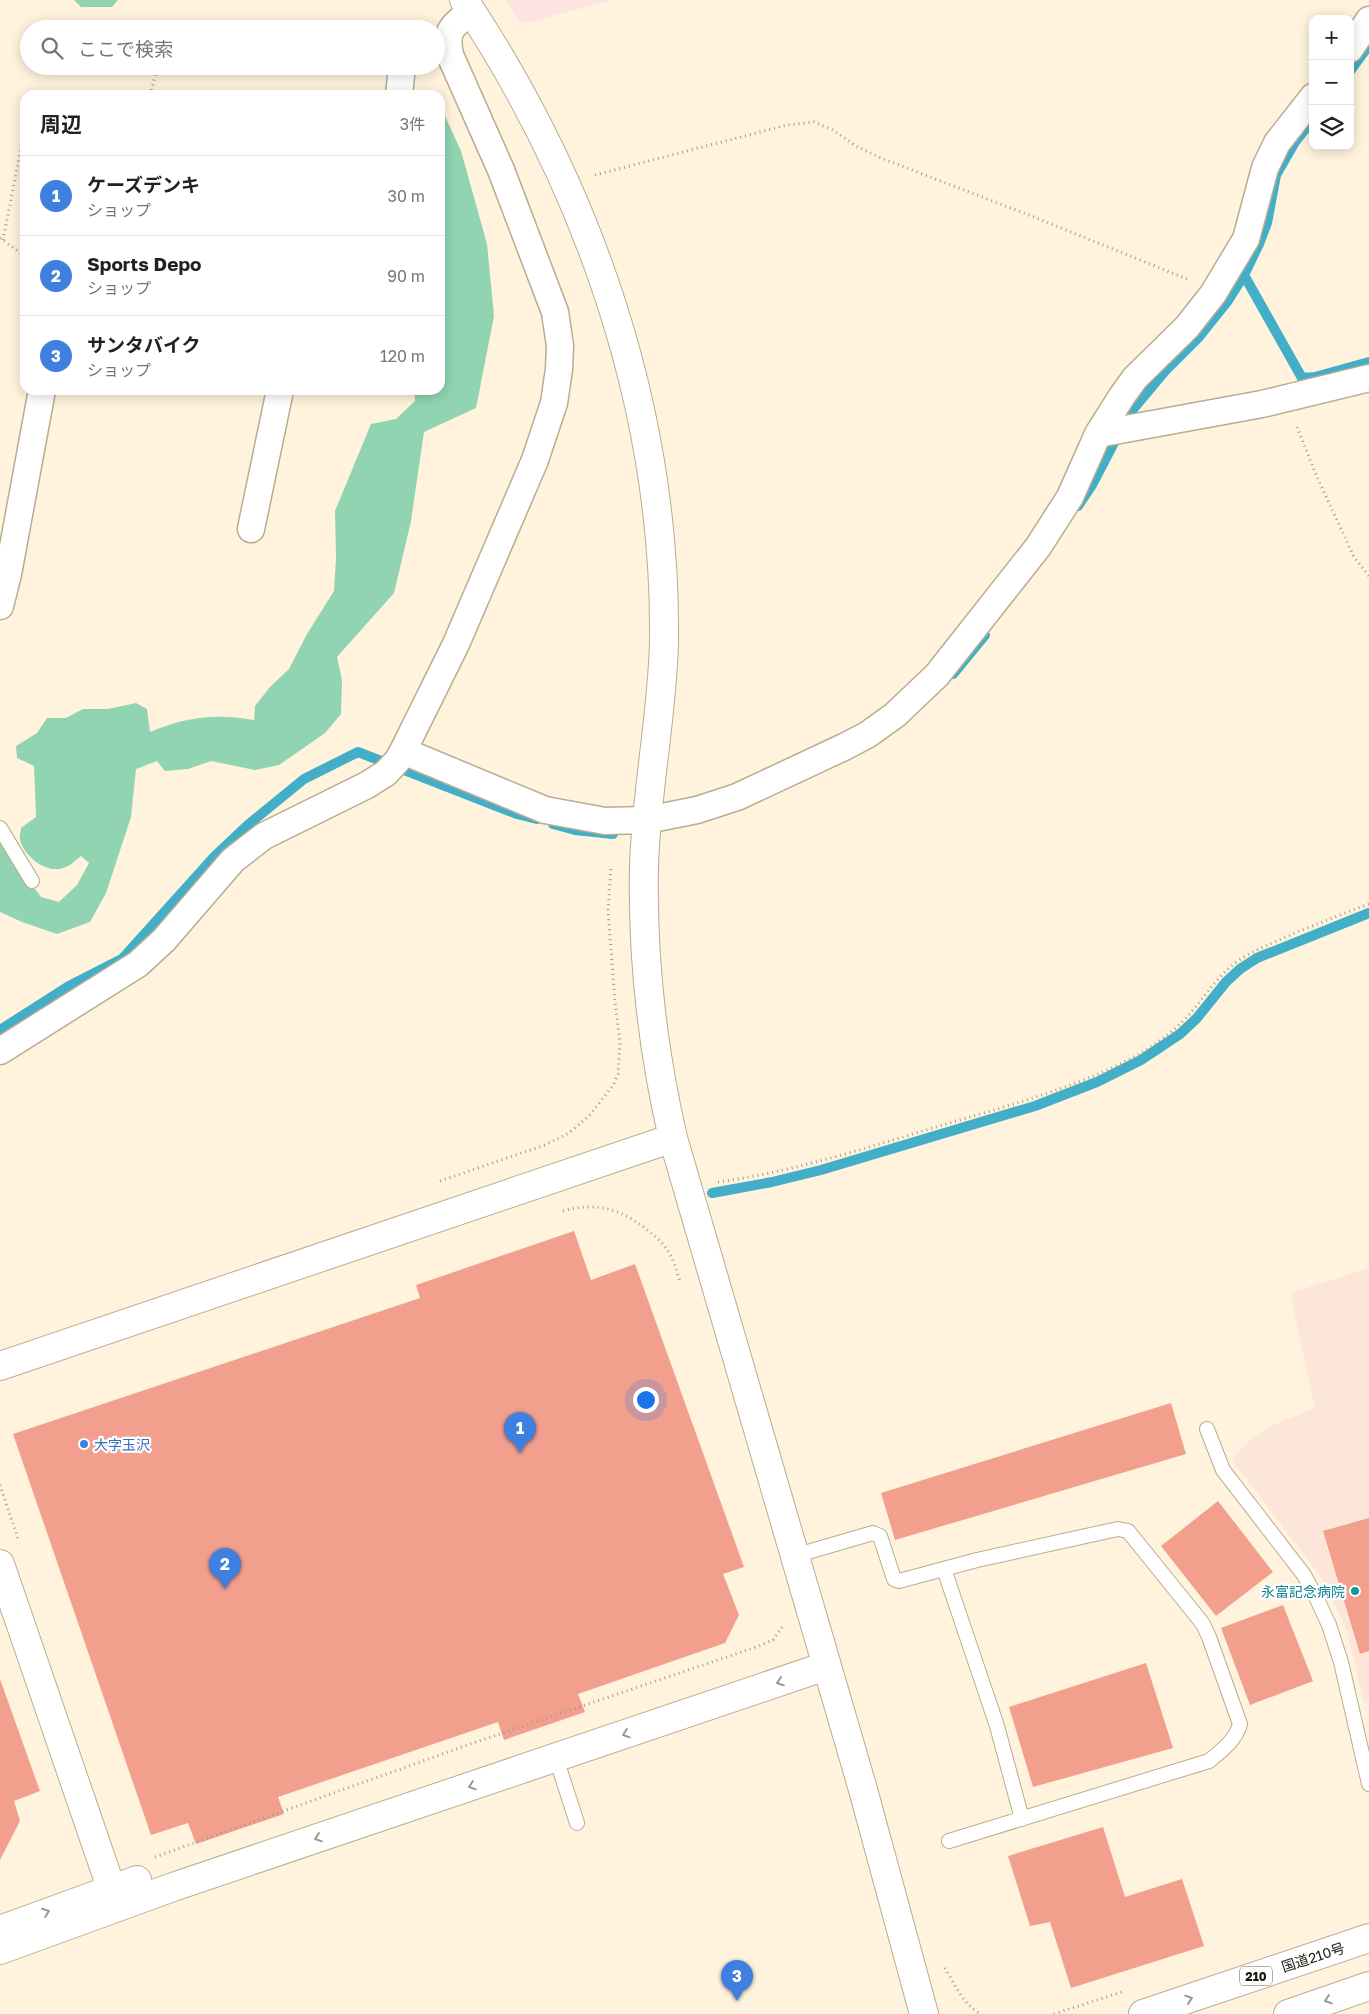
<!DOCTYPE html>
<html lang="ja">
<head>
<meta charset="utf-8">
<style>
	:root { --surface:#fff; --page:#f2f2f2; --text:#202124; --muted:#757577; --line:#e0e0e0; --accent:#ea580c }
	body { margin:0; font-family:"Golos Text","Noto Sans JP",sans-serif; background:var(--page); color:var(--text) }
	.controls { position:absolute; right:15px; top:15px; display:grid; overflow:hidden; border-radius:10px; box-shadow:0 2px 12px #0003 }
	.controls button { width:45px; height:45px; display:grid; place-items:center; padding:0; border:0; border-bottom:1px solid var(--line); background:var(--surface); color:var(--text); font:25px sans-serif }
	.you { position:absolute; left:645px; top:1399px; width:18px; height:18px; margin:-12px; border:4px solid #fff; border-radius:50%; background:#1a73e8; box-shadow:0 0 0 8px #1a73e833 }
	.badge { display:grid; place-items:center; width:32px; height:32px; border-radius:50%; background:var(--accent); color:#fff; font-size:16px; font-weight:700 }
	.pin { position:absolute; translate:-50% -41px; filter:drop-shadow(0 1px 2px #0008) }
	.pin::after { content:''; position:absolute; top:26px; width:18px; height:15px; background:inherit; clip-path:polygon(0 0,100% 0,50% 100%) }
	.list { margin:0; padding:0; list-style:none }
	h2 { display:flex; justify-content:space-between; align-items:center; height:65px; margin:0; padding:0 20px; font-size:21px }
	h2 small { font-size:16px; font-weight:400; color:var(--muted) }
	.list li { display:grid; grid-template-columns:32px 1fr auto; gap:15px; align-items:center; box-sizing:border-box; height:80px; padding:0 20px; border-top:1px solid var(--line) }
	.list b { display:block; font-size:19px; white-space:nowrap }
	.list p { margin:0; font-size:16px; white-space:nowrap; color:var(--muted) }
	.list em { font-size:16px; font-style:normal; color:var(--muted) }
	.icon { flex:none; width:28px; height:28px; fill:none; stroke:currentColor; stroke-width:2; stroke-linecap:round; stroke-linejoin:round }
	.map { position:relative; flex:none; width:1369px; height:2014px; overflow:hidden }
	.search { position:absolute; background:var(--surface); box-shadow:0 2px 12px #0003; left:20px; top:20px; width:425px; height:55px; display:flex; align-items:center; gap:12px; box-sizing:border-box; padding:0 18px; border-radius:28px; color:var(--muted); font-size:19px }
	.panel { position:absolute; background:var(--surface); box-shadow:0 2px 12px #0003; left:20px; top:90px; width:425px; height:305px; border-radius:15px }
	.map>svg:first-child { display:block }
	.education { fill:#fee4e1 }
	.medical { fill:#fce6d9 }
	.green { fill:#90d4b1 }
	.lines { fill:none; stroke-linecap:round; stroke-linejoin:round }
	.stream { stroke:#42aec7; stroke-width:10 }
	.building { fill:#f39f8d }
	.service-casing { stroke:#baac92; stroke-width:16 }
	.minor-casing { stroke:#baac92; stroke-width:29 }
	.tertiary-casing { stroke:#baac92; stroke-width:30 }
	.trunk-casing { stroke:#baac92; stroke-width:30 }
	.path { stroke:#a49b8a; stroke-width:3; stroke-dasharray:1 4; stroke-linecap:butt }
	.service { stroke:#fff; stroke-width:14 }
	.minor { stroke:#fff; stroke-width:26 }
	.tertiary { stroke:#fff; stroke-width:28 }
	.trunk { stroke:#fff; stroke-width:28 }
	.oneway { stroke:#999792 }
	.shop-dot { fill:#3f7fe0; stroke:#fff; stroke-width:2 }
	.culture-dot { fill:#0f9aa8; stroke:#fff; stroke-width:2 }
	.labels { text-anchor:middle; dominant-baseline:central; stroke-width:4.5; stroke-linejoin:round; paint-order:stroke }
	.shield { fill:#fff; stroke:#605d56; stroke-width:1 }
	.shield-label { font-size:12px; font-weight:bold; fill:#1c170d }
	.shop-label { font-size:14px; fill:#366cbe; stroke:#fff; text-anchor:start }
	.culture-label { font-size:14px; fill:#0d838f; stroke:#fff; text-anchor:end }
	.street-label { font-size:14px; fill:#1c170d; stroke:#fff }
</style>
</head>
<body>
<div class="map">
<svg width="1369" height="2014" viewBox="0 0 1369 2014">
	<rect width="100%" height="100%" fill="#fff3dd"/>
	<path class="education" d="M 506,0 L 613,0 L 522,24 Z"/>
	<path class="medical" d="M 1369,1268 L 1369,1702 L 1364,1703 L 1347,1632 L 1329,1591 L 1318,1573 L 1231,1459 L 1243,1446 L 1268,1427 L 1315,1408 L 1290,1293 Z"/>
	<path class="green" d="M 74,0 L 118,0 L 112,7 L 81,7 Z
		M 440,105 L 461,151 L 487,244 L 494,316 L 476,408 L 424,432 L 411,521 L 394,593 L 337,657 L 342,680 L 341,714 L 325,733 L 279,765 L 255,770 L 211,761 L 188,769 L 165,771 L 157,761 L 136,769 L 131,817 L 106,893 L 90,922 L 57,934 L 22,922 L 0,912 L 0,841 L 41,897 L 59,902 L 77,885 L 89,863 L 81,856 C 74,862 67,869 57,869 C 42,870 24,855 20,840 C 19,836 21,831 21,828 L 36,817 L 34,766 L 17,758 L 16,746 L 37,733 L 47,718 L 66,718 L 83,709 L 108,709 L 136,703 L 147,709 L 150,732 C 185,717 216,713 254,720 L 255,706 L 270,687 L 289,669 L 307,634 L 334,591 L 336,559 L 335,511 L 371,424 L 396,419 L 415,401 L 414,390 L 440,390 Z"/>
	<g class="lines">
		<path class="stream" d="M 1350,71 L 1369,45
			M 1244,275 L 1302,378 L 1315,377 L 1369,362
			M 1078,506 L 1092,485 L 1129,414 L 1165,371 L 1199,337 L 1227,302 L 1244,275 L 1259,244 L 1267,223 L 1276,175 L 1295,142 L 1313,119
			M 953,674 L 985,635
			M 553,824 L 575,830 L 613,834
			M 0,1030 L 69,986 L 122,959 L 213,858 L 249,824 L 304,779 L 358,752 L 517,814 L 537,819
			M 712,1193 L 772,1182 L 821,1170 L 1035,1106 L 1097,1082 L 1141,1060 L 1180,1034 L 1197,1018 L 1226,982 L 1240,969 L 1257,958 L 1369,913"/>
	</g>
	<path class="building" d="M 574,1231 L 591,1280 L 635,1264 L 744,1567 L 723,1574 L 739,1615 L 725,1643 L 578,1694 L 585,1712 L 504,1740 L 498,1722 L 278,1797 L 284,1814 L 196,1844 L 188,1823 L 151,1835 L 13,1434 L 420,1298 L 416,1285 Z
		M 1171,1403 L 1186,1454 L 895,1540 L 881,1493 Z
		M 1218,1501 L 1273,1572 L 1216,1616 L 1161,1546 Z
		M 1369,1518 L 1369,1651 L 1360,1654 L 1323,1531 Z
		M 1283,1605 L 1313,1681 L 1250,1705 L 1221,1628 Z
		M 1146,1663 L 1173,1748 L 1033,1787 L 1009,1707 Z
		M 0,1679 L 40,1791 L 14,1801 L 20,1821 L 0,1860 Z
		M 1103,1827 L 1125,1897 L 1182,1879 L 1204,1946 L 1071,1988 L 1050,1922 L 1030,1926 L 1008,1856 Z"/>
	<g class="lines">
		<defs>
			<path id="service" d="M 0,828 L 32,881
				M 1207,1429 L 1223,1470 L 1304,1575 L 1316,1597 L 1329,1625 L 1341,1662 L 1369,1784
				M 794,1556 L 873,1533 L 880,1536 L 894,1579 L 899,1581 L 977,1560 L 1118,1529 L 1128,1531 L 1203,1624 L 1209,1637 L 1240,1724 C 1236,1740 1221,1751 1209,1761 L 949,1841
				M 944,1569 L 997,1726 L 1022,1819
				M 556,1758 L 577,1823"/>
			<path id="minor" d="M 1350,49 L 1369,20
				M 399,95 L 402,66
				M 1098,434 L 1262,404 L 1369,378
				M 251,529 L 280,390
				M 0,606 L 8,574 L 42,390
				M 403,751 L 545,810 L 605,821 L 647,820 L 697,810 L 737,797 L 844,747 L 867,735 L 895,715 L 937,675 L 1038,547 L 1070,497 L 1098,434 L 1122,396 L 1135,378 L 1187,327 L 1213,294 L 1246,239 L 1265,168 L 1277,143 L 1313,97
				M 0,1051 L 138,964 L 164,940 L 233,860 L 264,836 L 367,785 L 386,773 L 398,760 L 404,749 L 456,644 L 535,460 L 554,403 L 559,369 L 560,346 L 555,312 L 501,170 L 450,55 C 445,30 452,25 472,12"/>
			<path id="tertiary" d="M 464,0 C 590,189 667,414 664,643 C 662,718 646,792 644,867 C 642,961 652,1047 673,1138 L 862,1786 L 924,2014
				M 0,1366 L 673,1138
				M 0,1564 L 117,1905
				M 0,1930 L 137,1880
				M 0,1950 L 173,1887 L 826,1666"/>
			<path id="trunk" d="M 1143,2014 L 1369,1938
				M 1288,2014 L 1369,1986"/>
		</defs>
		<use href="#service" class="service-casing"/>
		<use href="#minor" class="minor-casing"/>
		<use href="#tertiary" class="tertiary-casing"/>
		<use href="#trunk" class="trunk-casing"/>
		<path class="path" d="M 150,95 L 156,73
			M 595,175 L 787,125 L 814,122 L 833,130 L 856,146 L 881,158 L 1034,217 L 1187,279
			M 0,238 L 25,256
			M 3,240 L 25,128
			M 1297,427 L 1317,477 L 1354,557 L 1369,576
			M 440,1181 L 545,1145 L 569,1133 L 589,1116 L 614,1084 L 618,1074 L 620,1042 L 615,1002 L 608,911 L 611,867
			M 718,1182 C 792,1172 862,1149 933,1128 C 1005,1106 1081,1088 1146,1050 C 1163,1039 1179,1027 1192,1011 C 1207,994 1218,975 1238,961 C 1255,949 1276,942 1295,933 C 1320,923 1344,913 1369,904
			M 563,1211 C 596,1202 618,1208 645,1228 C 655,1236 665,1244 671,1256 C 675,1264 677,1273 680,1281
			M 0,1485 L 18,1539
			M 155,1857 L 473,1743 L 759,1646 L 773,1640 L 783,1626
			M 945,1968 C 954,1983 964,2006 981,2014
			M 1054,2014 L 1122,1992"/>
		<use href="#service" class="service"/>
		<use href="#minor" class="minor"/>
		<use href="#tertiary" class="tertiary"/>
		<use href="#trunk" class="trunk"/>
	</g>
	<defs><path id="oneway-chevron" d="M-2-3.5L2.5 0L-2 3.5" fill="none" stroke-width="1.6" stroke-linecap="round" stroke-linejoin="round" transform="scale(1.25)"/></defs>
	<g class="oneway">
		<use href="#oneway-chevron" transform="translate(780 1682) rotate(161)"/>
		<use href="#oneway-chevron" transform="translate(626 1734) rotate(161)"/>
		<use href="#oneway-chevron" transform="translate(472 1786) rotate(161)"/>
		<use href="#oneway-chevron" transform="translate(318 1838) rotate(161)"/>
		<use href="#oneway-chevron" transform="translate(46 1912) rotate(-21)"/>
		<use href="#oneway-chevron" transform="translate(1189 1999) rotate(-18)"/>
		<use href="#oneway-chevron" transform="translate(1328 2000) rotate(161)"/>
	</g>
	<circle class="shop-dot" cx="84" cy="1444" r="5"/>
	<circle class="culture-dot" cx="1355" cy="1591" r="5"/>
	<g class="labels">
		<rect class="shield" x="1240" y="1966.5" width="32" height="19" rx="4"/>
		<g class="shield-label">
			<text x="1256" y="1976">210</text>
		</g>
		<g class="shop-label">
			<text x="94" y="1444">大字玉沢</text>
		</g>
		<g class="culture-label">
			<text x="1345" y="1591">永富記念病院</text>
		</g>
		<g class="street-label">
			<text transform="translate(1313 1957) rotate(-18)">国道210号</text>
		</g>
	</g>
</svg>
<div class="controls">
<button>+</button>
<button>−</button>
<button><svg class="icon" aria-label="layers" viewBox="0 0 24 24"><path d="M12 4l9 5-9 5-9-5zM3 14l9 5 9-5"/></svg></button>
</div>
<div class="you"></div>
<div class="pin badge" style="left:520px;top:1453px;background:#3f7fe0">1</div>
<div class="pin badge" style="left:225px;top:1589px;background:#3f7fe0">2</div>
<div class="pin badge" style="left:737px;top:2001px;background:#3f7fe0">3</div>
<div class="search"><svg class="icon" aria-label="search" viewBox="0 0 24 24"><circle cx="10" cy="10" r="6"/><path d="M15 15l6 6"/></svg>ここで検索</div>
<section class="panel">
<h2>周辺<small>3件</small></h2>
<ul class="list">
<li><span class="badge" style="background:#3f7fe0">1</span><div><b>ケーズデンキ</b><p>ショップ</p></div><em>30 m</em></li>
<li><span class="badge" style="background:#3f7fe0">2</span><div><b>Sports Depo</b><p>ショップ</p></div><em>90 m</em></li>
<li><span class="badge" style="background:#3f7fe0">3</span><div><b>サンタバイク</b><p>ショップ</p></div><em>120 m</em></li>
</ul>
</section>
</div>
</body>
</html>
